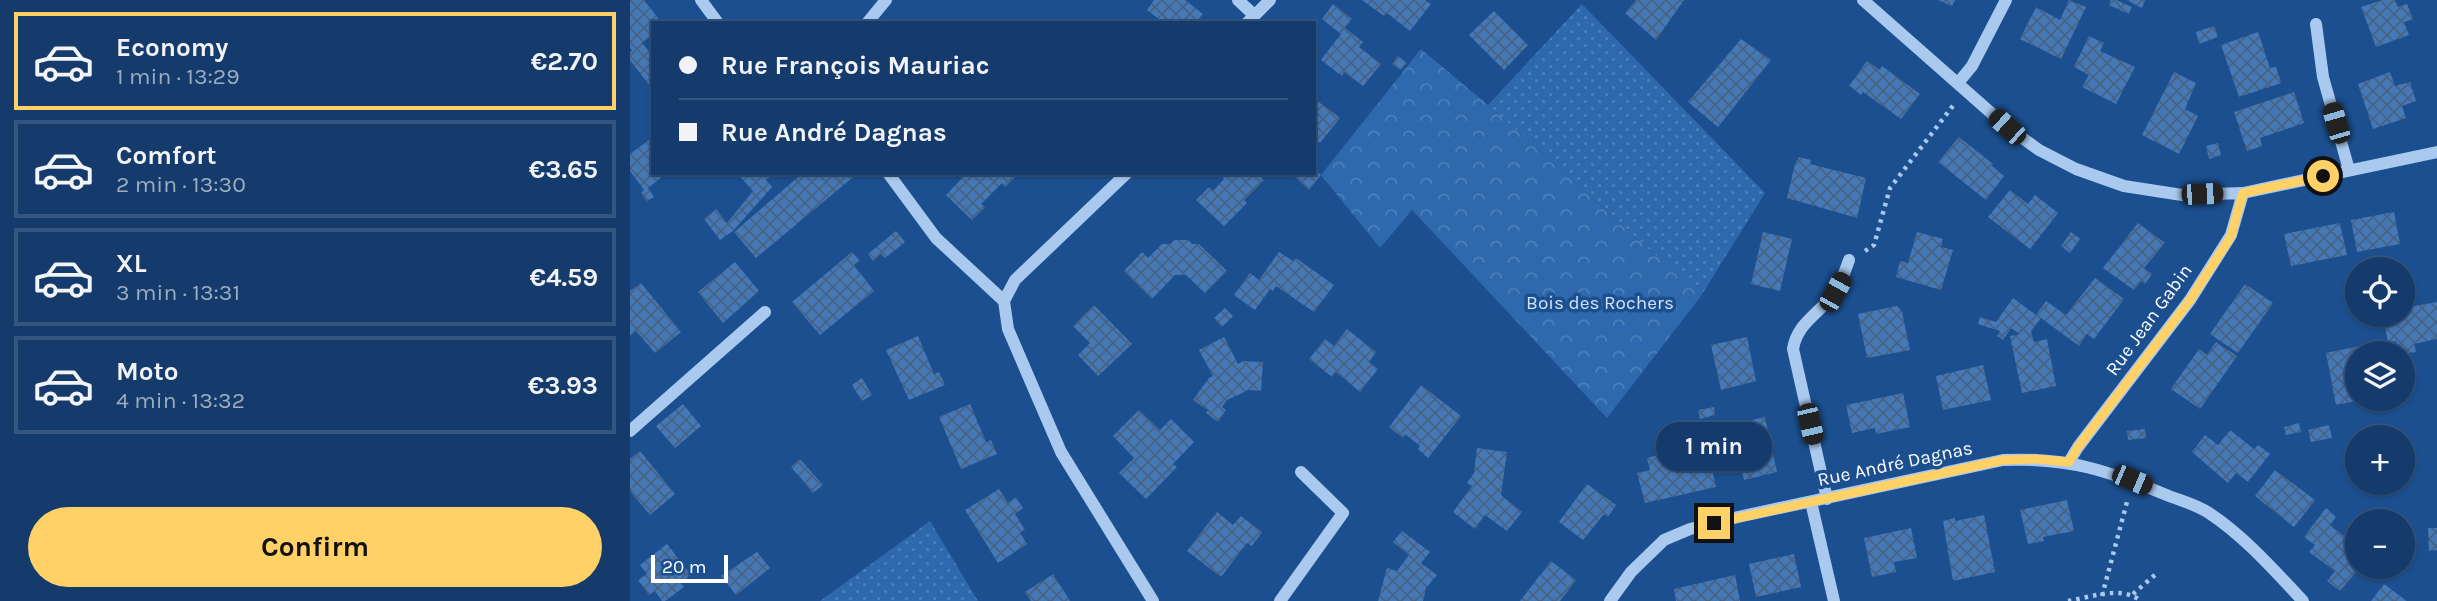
<!DOCTYPE html>
<html lang="en">
<head>
<meta charset="utf-8">
<style>
	:root { --surface:#143b6b; --page:#214673; --text:#f1f3f6; --muted:#9dadc1; --line:#33557e; --accent:#ffd166 }
	body { margin:0; font-family:Karla,sans-serif; background:var(--page); color:var(--text); height:100vh; display:flex; flex-direction:column; font-size:26px; white-space:nowrap }
	* { box-sizing:border-box; margin:0 }
	p { font-size:23px; color:var(--muted) }
	.icon { flex:none; width:38px; height:38px; fill:none; stroke:currentColor; stroke-width:2; stroke-linecap:round; stroke-linejoin:round }
	.map { position:relative; flex:1; overflow:hidden }
	.side { display:flex; flex-direction:column; background:var(--surface); width:630px }
	.side>* { flex:none }
	.guide { position:absolute; left:21px; top:21px; width:665px; height:154px; border-radius:0px; box-shadow:0 2px 5px #0004,0 0 0 2px var(--line); display:grid; align-content:center; height:154px; padding:0 28px; background:var(--surface) }
	.buttons { position:absolute; left:1715px; top:257px; display:grid; gap:14px }
	.buttons a { display:grid; place-items:center; width:70px; height:70px; border-radius:50%; background:var(--surface); box-shadow:0 2px 5px #0004,0 0 0 2px var(--line); font-size:35px }
	.scale { position:absolute; left:21px; bottom:18px; width:77px; box-sizing:border-box; padding-left:7px; border:4px solid #fff; border-top:0; font-size:19px; line-height:24px; white-space:nowrap; color:#fff; -webkit-text-stroke:5px #1b4f8f; paint-order:stroke }
	.end { position:absolute; width:32px; height:32px; margin:-16px; border:9px solid #ffd166; background:#111; box-shadow:0 0 0 4px #111 }
	.from { border-radius:50% }
	.bubble { position:absolute; height:49px; border-radius:24px; background:var(--surface); box-shadow:0 2px 5px #0004,0 0 0 2px var(--line); font-size:23px; font-weight:700; line-height:49px; text-align:center }
	.car { position:absolute; width:21px; height:42px; margin:-21px -10px; border-radius:9px; box-shadow:0 0 5px 2px #0007; background:linear-gradient(#222 24%,#8ab4d8 0 40%,#222 0 76%,#8ab4d8 0 86%,#222 0) }
	.guide b { display:flex; align-items:center; gap:24px; height:66px; font-size:26px }
	.guide b+b { border-top:2px solid var(--line) }
	.guide i { width:18px; height:18px; background:var(--text) }
	ul { padding:12px 0 0; list-style:none }
	li { display:flex; align-items:center; gap:21px; height:98px; margin:0 14px 10px; padding:0 14px; border:4px solid var(--line); border-radius:0px }
	li div { flex:1 }
	li b { display:block; font-size:26px }
	li em { font-style:normal; font-weight:700 }
	li.active { border-color:var(--accent) }
	li>.icon { width:63px; height:63px; stroke-width:1.5 }
	.button { display:flex; gap:14px; margin-top:auto; padding:14px 28px }
	.button a { flex:1; height:80px; border-radius:42px; background:var(--accent); color:#111; font-size:28px; font-weight:700; line-height:80px; text-align:center }
	main { display:flex; flex:1; min-height:0 }
	.map>svg:first-child { display:block }
</style>
</head>
<body>
<main>
<section class="side">
<ul>
<li class="active"><svg class="icon" aria-label="car" viewBox="0 0 24 24"><path d="M5 17H2v-5l4-1 3-4h7l3 4 3 1v5h-3M9 17h6M6 11h13"/><circle cx="7" cy="17" r="2"/><circle cx="17" cy="17" r="2"/></svg><div><b>Economy</b><p>1 min · 13:29</p></div><em>€2.70</em></li>
<li><svg class="icon" aria-label="car" viewBox="0 0 24 24"><path d="M5 17H2v-5l4-1 3-4h7l3 4 3 1v5h-3M9 17h6M6 11h13"/><circle cx="7" cy="17" r="2"/><circle cx="17" cy="17" r="2"/></svg><div><b>Comfort</b><p>2 min · 13:30</p></div><em>€3.65</em></li>
<li><svg class="icon" aria-label="car" viewBox="0 0 24 24"><path d="M5 17H2v-5l4-1 3-4h7l3 4 3 1v5h-3M9 17h6M6 11h13"/><circle cx="7" cy="17" r="2"/><circle cx="17" cy="17" r="2"/></svg><div><b>XL</b><p>3 min · 13:31</p></div><em>€4.59</em></li>
<li><svg class="icon" aria-label="car" viewBox="0 0 24 24"><path d="M5 17H2v-5l4-1 3-4h7l3 4 3 1v5h-3M9 17h6M6 11h13"/><circle cx="7" cy="17" r="2"/><circle cx="17" cy="17" r="2"/></svg><div><b>Moto</b><p>4 min · 13:32</p></div><em>€3.93</em></li>
</ul>
<div class="button"><a>Confirm</a></div>
</section>
<div class="map">
<svg width="1807" height="601" viewBox="0 0 1807 601">
	<defs>
		<pattern id="grass-dots" width="8" height="8" patternUnits="userSpaceOnUse" patternTransform="scale(1.75)"><rect width="8" height="8" fill="#2e69ad"/><path d="M2 2h.1M6 6h.1" fill="none" stroke="#4d80b9" stroke-width="1.8" stroke-linecap="round"/></pattern>
		<pattern id="forest-crowns" width="20" height="18" patternUnits="userSpaceOnUse" patternTransform="scale(1.75)"><rect width="20" height="18" fill="#2e69ad"/><path d="M2 6a3 3 0 1 1 6 0M12 15a3 3 0 1 1 6 0" fill="none" stroke="#4d80b9"/></pattern>
		<pattern id="building-cross-hatch" width="8" height="8" patternUnits="userSpaceOnUse" patternTransform="scale(1.75)"><rect width="8" height="8" fill="#4478b7"/><path d="M0 0l8 8M0 8l8-8" fill="none" stroke="#486282"/></pattern>
	</defs>
	<rect width="100%" height="100%" fill="#1b4f8f"/>
	<!-- grass -->
	<path fill="url(#grass-dots)" d="M952,4l183,189 -64,103 -213,-191z
		M300,521l48,80h-158z"/>
	<!-- forest -->
	<path fill="url(#forest-crowns)" d="M791,49l67,56 213,191 -94,122 -195,-208 -32,38 -59,-73z"/>
	<!-- building -->
	<path fill="url(#building-cross-hatch)" d="M0,0h14l18,23h-9v12l-11,8 11,13v34l-23,-30v-8l2,-1 -2,-4z
		M524,0h31l18,14 -7,9h-32l-17,-13z
		M732,0h63l6,4 -21,27 -23,-18 -3,3z
		M1006,0h48l-28,40 -31,-27z
		M1308,0h17l-3,6z
		M1439,0l17,7 -25,52 -41,-20 16,-32 24,13z
		M1481,0h5l16,7 -3,7 -20,-9z
		M1496,0h19l-3,8z
		M1752,0h13l3,7 9,-3 6,15 -9,3 5,13 -33,12 -15,-40z
		M703,4l19,15 -7,9 18,14 -4,5 22,17 -18,22 -19,-14 -2,4 -21,-16 20,-26 -19,-15z
		M864,11l34,34 -24,25 -35,-35z
		M1584,26l4,11 -19,7 -3,-12z
		M1628,32l12,36 6,-1 5,16 -42,14 -18,-52z
		M1459,36l15,7 -4,8 35,16 -19,37 -34,-17 7,-12 -15,-8z
		M1111,39l30,21 -53,67 -30,-25z
		M768,56l9,7 -6,7 -9,-6z
		M1237,61l13,9 2,-4 38,28 -19,25 -38,-27 -2,3 -12,-9z
		M1544,72l22,11 -11,26 13,7 -19,38 -37,-19z
		M1760,72l5,14 15,-4 6,19 -14,5 4,12 -33,11 -15,-45z
		M1664,92l10,31 -44,15 2,8 -15,5 -13,-39z
		M684,98l26,20 -20,25 -6,-4z
		M23,137v36h14l-19,15 6,9 -7,4 -6,-8 3,-3 -14,-19v-17z
		M1329,137l34,27 -1,2 12,10 -18,24 -48,-38z
		M1588,143l3,12 -12,4 -3,-13z
		M1169,157l12,3 -1,4 56,14 -9,40 -70,-20 8,-34z
		M684,169l7,6 -12,15 -18,-17h23z
		M107,173h38l-9,7 6,7 -39,44 -13,9 -16,-21 12,-10 11,14 26,-32z
		M173,173h55l-102,85 -22,-26z
		M337,173h44l4,4 -10,10 -3,-4 -21,21 4,3 -13,13 -26,-25z
		M594,173h33l7,7 -20,20 3,3 -23,23 -28,-26 13,-13 4,4 11,-12 -3,-3z
		M1380,190l18,14 7,-9 23,18 -28,36 -42,-32z
		M1764,212l6,32 -43,8 -6,-32z
		M1508,223l27,20 -21,25 8,6 -7,10 -4,-3 -7,9 -31,-22z
		M1710,223l7,32 -56,11 -7,-32z
		M266,231l9,11 -20,16 -4,-4 -8,7 -5,-7z
		M1133,232l29,7 -12,52 -29,-7z
		M1287,232l26,7 -2,8 12,3 -12,40 -45,-13 4,-16 8,2z
		M1441,232l9,7 -10,14 -9,-7z
		M544,240h14l4,4h7l28,27 -22,22 -19,-18h-11l-23,24 -28,-28 18,-19 6,6 14,-14h8z
		M222,252l8,9 -6,4 20,26 -54,44 -28,-33z
		M649,252l14,9 3,-3 38,27 -20,27 -38,-26 -3,5 -3,-2 -15,21 -21,-15 16,-22 9,7z
		M105,262l24,29 -36,32 -25,-31z
		M1465,278l29,21 -30,40 -7,-5 -8,12 -38,-28 -10,13 3,11 13,-3 9,47 -34,7 -12,-57 10,-2 -9,-6 -8,12 -6,-4 3,-5 -22,-7 2,-7 16,5 17,-24 23,17 10,-14 20,14z
		M11,283l40,49 -26,21 -19,-22 -6,5v-45z
		M1615,284l28,19 -35,50 -28,-19z
		M1807,302v37l-23,5 2,8 -17,2 -3,-13 -8,2 -5,-28h20v-7z
		M464,305l38,39 -34,32 -20,-21 12,-12 -17,-17z
		M1267,306l5,6 8,38 -43,8 -9,-44z
		M595,308l8,8 -11,11 -8,-9z
		M717,329l29,23 -7,10 9,7 -18,23 -24,-20 -4,5 -23,-18 16,-20 9,7z
		M288,336l16,38 5,-2 6,13 -36,15 -23,-50z
		M594,337l14,27 5,-3 20,1 -2,29 -12,-1 -22,10 -5,7 4,3 -8,12 -12,-9 2,-3 -15,-10 16,-22 4,-2 -14,-26z
		M1117,337l9,44 -35,9 -10,-45z
		M1586,342l21,14 -37,53 -29,-20 28,-40 8,6z
		M1730,346l2,8h-5v45l5,1 -26,5 -10,-52z
		M1353,365l8,35 -48,10 -7,-34z
		M232,378l10,17 -10,6 -10,-16z
		M791,385l40,31 -33,42 -10,-9 2,-3 -15,-12 -2,4 -14,-11z
		M1273,393l7,34 -34,7 -1,-6 -23,5 -6,-28z
		M53,404l18,22 -26,22 -19,-22z
		M340,404l16,38 5,-2 6,14 -36,15 -22,-52z
		M1084,407l1,8 -15,4 -2,-9z
		M509,410l21,20 11,-11 23,23 -21,22 4,3 -31,32 -27,-26 15,-15 -21,-22z
		M1135,417l12,55 -33,8 -13,-55z
		M1669,423l2,9 -15,3 -2,-8z
		M1699,425l3,13 -21,4 -3,-12z
		M1764,426l3,12h-32l-1,-7z
		M1515,429l1,9 -18,2 -1,-9z
		M1600,430l24,19 4,-4 12,9 -22,28 -12,-9 -8,10 -36,-31 13,-17 13,10z
		M1076,443l10,44 -71,16 -8,-30 13,-3 -3,-12z
		M847,448l30,4 -6,43 21,17 -15,19 -22,-16 -10,14 -22,-17 19,-26 -5,-3 7,-10z
		M10,451l35,43 -25,21 -20,-24v-32z
		M170,459l23,26 -10,8 -22,-26z
		M1645,470l40,30 -21,27 -39,-31z
		M1743,483h19l1,1 -19,4z
		M957,484l29,21 -8,12 -4,-3 -21,26 -24,-18z
		M369,489l9,14 8,-6 7,11 -8,6 10,16 -5,3 7,11 -29,19 -33,-53z
		M1437,500l7,31 -31,6 1,4 -16,3 -8,-34z
		M1696,508l10,9 -6,8 27,21v21h3l-20,24 -13,-10 8,-10 -26,-19 6,-7 -11,-8z
		M587,512l16,13 8,-9 21,16 -10,14 -5,-3 -26,34 -34,-26z
		M1354,515l11,57 -42,9 -10,-60 12,-3v3z
		M1281,528l6,30 -23,4 2,10 -24,5 -8,-39z
		M1798,528h9v22l-8,1z
		M772,531l28,21 -9,11 16,12 -11,13 -3,13h-45l9,-33 10,3 12,-16 -16,-13z
		M37,544l24,31 -10,7 3,5 -19,14h-3l-7,-10 -6,4 -11,-15 9,-6 -7,-9z
		M127,552l13,16 -34,27 -15,-19z
		M1164,554l7,33 -45,10 -7,-33z
		M921,561l25,19 -16,21h-40z
		M423,574l17,27h-39l-6,-9z
		M1105,575l5,26h-64l-2,-12z
		M1754,584l23,17h-36z"/>
	<g fill="none" stroke-linecap="round" stroke-linejoin="round">
		<!-- path -->
		<path stroke="#a9c9ee" stroke-width="4.5" stroke-dasharray="3.5 5" stroke-linecap="butt" d="M1235,251l9,-6 16,-57 65,-85
			M1503,594l23,-20
			M1472,596l26,-98
			M1438,601c24,-4 53,-16 73,0"/>
		<!-- minor -->
		<path stroke="#a9c9ee" stroke-width="12" d="M71,0l17,23
			M608,0l16,15
			M1233,0l144,127 32,23 37,19 48,17 58,9 61,-2 194,-41
			M237,23l19,-23
			M617,23l23,-23
			M1686,24l7,53 26,93
			M1328,83l14,-17 34,-66
			M258,173l48,65 68,63
			M497,173l-112,107 -11,21 4,28 53,123 92,149
			M0,431l135,-119
			M1439,462l9,-15 112,-147 41,-65 12,-42
			M1197,499l-34,-150c4,-27 29,-37 43,-58 6,-10 9,-20 13,-31
			M1181,502l23,99
			M650,601l63,-88 -42,-41
			M980,601l21,-29 33,-32 26,-11 48,-12 265,-57c66,-3 106,11 166,36 13,5 28,9 40,17 35,23 65,57 94,88"/>
	</g>
	<g fill="none" stroke-linecap="round" stroke-linejoin="round">
		<!-- route -->
		<path stroke="#ffd166" stroke-width="9" d="M1084,523l289,-63 32,-1 34,3 9,-15 112,-147 41,-64 12,-43 80,-17"/>
	</g>
	<g text-anchor="middle" dominant-baseline="central" stroke-width="7" stroke-linejoin="round" paint-order="stroke">
		<!-- park labels -->
		<g font-size="19" fill="#cfe3fa" stroke="#1b4f8f">
			<text x="970" y="303">Bois des Rochers</text>
		</g>
		<!-- street labels -->
		<g font-size="19" fill="#fff" stroke="#1b4f8f">
			<text transform="translate(1519 320) rotate(-54)">Rue Jean Gabin</text>
			<text transform="translate(1265 464) rotate(-12)">Rue André Dagnas</text>
		</g>
	</g>
</svg>
<div class="buttons">
<a><svg class="icon" aria-label="locate" viewBox="0 0 24 24"><circle cx="12" cy="12" r="6"/><path d="M12 2v4M12 18v4M2 12h4M18 12h4"/></svg></a>
<a><svg class="icon" aria-label="layers" viewBox="0 0 24 24"><path d="M12 4l9 5-9 5-9-5zM3 14l9 5 9-5"/></svg></a>
<a>+</a>
<a>−</a>
</div>
<div class="scale">20 m</div>
<i class="end from" style="left:1693px;top:176px"></i>
<i class="end" style="left:1084px;top:523px"></i>
<div class="bubble" style="left:1026px;top:422px;width:116px">1 min</div>
<i class="car" style="left:1706px;top:123px;rotate:344deg"></i>
<i class="car" style="left:1377px;top:127px;rotate:312deg"></i>
<i class="car" style="left:1572px;top:194px;rotate:88deg"></i>
<i class="car" style="left:1205px;top:292px;rotate:29deg"></i>
<i class="car" style="left:1180px;top:424px;rotate:167deg"></i>
<i class="car" style="left:1502px;top:480px;rotate:113deg"></i>
<div class="guide">
<b><i class="from"></i>Rue François Mauriac</b>
<b><i></i>Rue André Dagnas</b>
</div>
</div>
</main>
</body>
</html>
